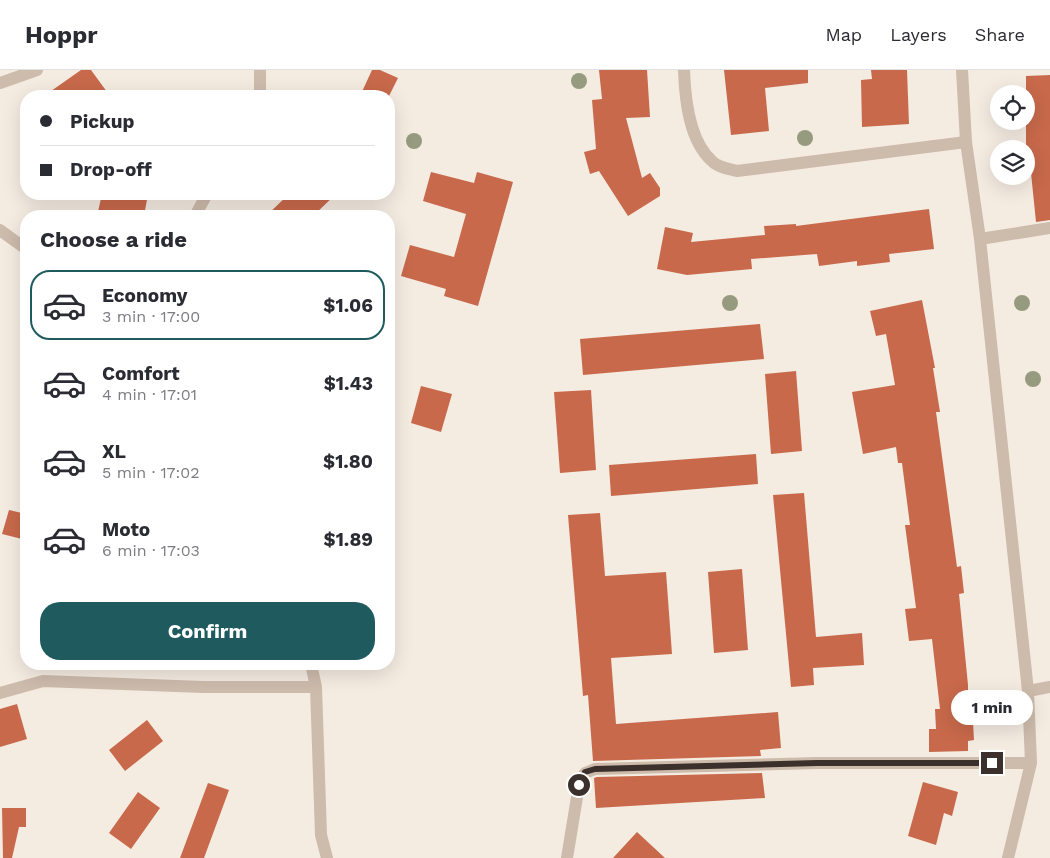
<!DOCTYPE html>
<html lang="en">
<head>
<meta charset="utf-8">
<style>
	:root { --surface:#fff; --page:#f7f7f7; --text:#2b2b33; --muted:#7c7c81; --line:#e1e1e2; --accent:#1f5a5e }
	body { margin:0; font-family:"Work Sans",sans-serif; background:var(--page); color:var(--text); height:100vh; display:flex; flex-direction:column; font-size:19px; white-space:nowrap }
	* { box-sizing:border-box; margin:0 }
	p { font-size:16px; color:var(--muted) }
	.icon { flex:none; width:28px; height:28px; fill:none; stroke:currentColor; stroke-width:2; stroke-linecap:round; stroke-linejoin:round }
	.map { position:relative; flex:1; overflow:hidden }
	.sheet { position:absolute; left:20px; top:140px; width:375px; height:460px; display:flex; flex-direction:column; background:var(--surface); border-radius:20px; box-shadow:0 5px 20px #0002 }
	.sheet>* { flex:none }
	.top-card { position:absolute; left:20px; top:20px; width:375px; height:110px; border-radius:20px; box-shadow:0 5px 20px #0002; display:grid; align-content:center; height:110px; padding:0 20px; background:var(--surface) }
	.fabs { position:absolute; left:990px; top:15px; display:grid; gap:10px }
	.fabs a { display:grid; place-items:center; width:45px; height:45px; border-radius:50%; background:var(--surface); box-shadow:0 5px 20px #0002; font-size:25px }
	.end { position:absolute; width:22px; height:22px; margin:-11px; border:6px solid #3b302b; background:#fff; box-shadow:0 0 0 2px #fff }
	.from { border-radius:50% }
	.bubble { position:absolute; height:35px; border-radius:18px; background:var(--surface); box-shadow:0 5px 20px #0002; font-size:16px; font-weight:700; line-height:35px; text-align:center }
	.top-card b { display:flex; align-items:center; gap:18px; height:48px; font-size:19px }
	.top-card b+b { border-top:1px solid var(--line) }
	.top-card i { width:12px; height:12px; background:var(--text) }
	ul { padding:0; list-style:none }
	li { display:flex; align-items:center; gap:15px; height:70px; margin:0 10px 8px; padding:0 10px; border:2px solid transparent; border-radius:20px }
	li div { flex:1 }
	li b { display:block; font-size:19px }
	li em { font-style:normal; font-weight:700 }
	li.active { border-color:var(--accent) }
	li>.icon { width:45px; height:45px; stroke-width:1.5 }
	h2 { padding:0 20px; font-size:22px; line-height:60px }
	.button { display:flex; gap:10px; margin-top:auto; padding:10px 20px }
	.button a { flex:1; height:58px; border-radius:20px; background:var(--accent); color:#fff; font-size:20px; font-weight:700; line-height:58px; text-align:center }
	header { display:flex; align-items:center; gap:30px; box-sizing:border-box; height:70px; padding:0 25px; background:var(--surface); border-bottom:1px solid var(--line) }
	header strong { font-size:24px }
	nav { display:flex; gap:28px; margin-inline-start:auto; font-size:18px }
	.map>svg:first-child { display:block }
</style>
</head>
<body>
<header>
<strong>Hoppr</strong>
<nav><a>Map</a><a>Layers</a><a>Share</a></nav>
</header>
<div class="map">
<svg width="1050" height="788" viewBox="0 0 1050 788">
	<rect width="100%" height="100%" fill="#f4ebe1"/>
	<!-- building -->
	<path fill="#c8694b" d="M81,0h10l19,26h-66z
		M372,0h8l18,8 -9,18h-29z
		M599,0h48l3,47 -24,1 16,60 8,-5 10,15v8l-32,20 -29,-45 -9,3 -6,-22 12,-3 -4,-49 10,-1z
		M724,0h84v13l-43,5 4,43 -38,4z
		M871,0h36l2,54 -47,3 -1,-47 11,-1z
		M1050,5v145l-14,2 -6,-59h-4v-87z
		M431,102l43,11 3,-11 36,10 -35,124 -34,-10 2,-7 -45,-13 9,-31 44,12 12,-43 -43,-13z
		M102,124h46l-4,22h-47z
		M289,124h47l-23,22h-47z
		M929,139l5,40 -45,5 1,8 -33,4v-5l-38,5 -2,-12 -66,5 1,10 -65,6 -30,-6 8,-42 28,6 -2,9 74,-7 -1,-9 32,-2v2z
		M922,230l13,68h-2l7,44h-4l21,155 4,-1 3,27 -5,1 9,91v37h5l1,18 -6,1v10l-39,1v-23h7l-1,-20h5l-8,-70 -23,2 -4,-32 11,-1 -11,-83h5l-8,-62h-4l-2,-16 -33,7 -11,-62 43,-7 -9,-51 -10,2 -6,-25z
		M760,254l4,35 -181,16 -3,-36z
		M796,301l6,80 -31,3 -6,-80z
		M421,316l31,8 -11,38 -30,-9z
		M591,320l5,80 -36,3 -6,-81z
		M756,384l2,30 -147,12 -2,-31z
		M804,423l12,144 46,-4 2,32 -51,3 1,17 -23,2 -18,-192z
		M9,440l17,4 -4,25 -20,-5z
		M600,443l5,63 61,-4 6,82 -61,4 5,66 162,-12 3,36 -21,2 1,6 -168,5 -5,-66 -5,1 -15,-181z
		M742,499l6,81 -34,3 -6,-81z
		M17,634l10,35 -27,8v-38z
		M147,650l16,21 -38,30 -16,-21z
		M762,703l3,25 -169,10 -2,-30 3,-1z
		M923,712l35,10 -6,24 -8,-3 -8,32 -28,-9z
		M208,713l21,7 -25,68h-24z
		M138,722l22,16 -29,41 -22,-16z
		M2,738h24v19h-7l-7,31h-9z
		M637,762l28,26h-52z"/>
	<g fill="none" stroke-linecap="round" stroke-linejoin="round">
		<!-- minor -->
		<path stroke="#cdbbac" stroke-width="12" d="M684,0c1,29 5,71 28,91 5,6 17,8 25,10l229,-29
			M962,0l4,72 14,97 48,452 3,72 -23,95
			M0,13l37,-13
			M260,26v-26
			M195,146l12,-22
			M0,160l26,19
			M980,169l70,-11
			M311,594l5,23 5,148 6,23
			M1028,621l22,-4
			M0,623l43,-12 160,6h113
			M567,788l12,-73 6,-12 10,-4 222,-6h214"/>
	</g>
	<!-- trees -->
	<g fill="#969b7f">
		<circle cx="579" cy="11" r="8"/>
		<circle cx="805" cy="68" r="8"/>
		<circle cx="414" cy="71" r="8"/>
		<circle cx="730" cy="233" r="8"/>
		<circle cx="1022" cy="233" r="8"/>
		<circle cx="1033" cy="309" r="8"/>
	</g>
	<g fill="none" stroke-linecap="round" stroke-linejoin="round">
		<!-- route -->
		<path stroke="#3b302b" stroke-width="6" d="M579,715l6,-13 10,-3 222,-6h175"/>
	</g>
</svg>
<div class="fabs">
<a><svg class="icon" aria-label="locate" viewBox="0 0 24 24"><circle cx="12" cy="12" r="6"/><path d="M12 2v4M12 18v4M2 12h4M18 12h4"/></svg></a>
<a><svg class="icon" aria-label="layers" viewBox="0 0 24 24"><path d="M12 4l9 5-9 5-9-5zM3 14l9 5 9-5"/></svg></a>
</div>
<i class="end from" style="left:579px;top:715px"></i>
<i class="end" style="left:992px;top:693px"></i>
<div class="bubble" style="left:951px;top:620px;width:82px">1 min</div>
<div class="top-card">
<b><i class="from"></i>Pickup</b>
<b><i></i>Drop-off</b>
</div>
<section class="sheet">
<h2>Choose a ride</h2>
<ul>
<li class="active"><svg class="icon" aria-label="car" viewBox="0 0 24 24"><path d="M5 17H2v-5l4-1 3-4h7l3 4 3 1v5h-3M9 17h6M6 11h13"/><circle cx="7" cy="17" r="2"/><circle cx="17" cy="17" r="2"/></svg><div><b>Economy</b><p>3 min · 17:00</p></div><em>$1.06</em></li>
<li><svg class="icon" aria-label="car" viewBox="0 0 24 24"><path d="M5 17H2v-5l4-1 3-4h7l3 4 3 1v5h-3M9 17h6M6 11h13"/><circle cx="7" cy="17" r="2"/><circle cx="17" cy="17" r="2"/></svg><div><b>Comfort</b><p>4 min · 17:01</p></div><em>$1.43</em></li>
<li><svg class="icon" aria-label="car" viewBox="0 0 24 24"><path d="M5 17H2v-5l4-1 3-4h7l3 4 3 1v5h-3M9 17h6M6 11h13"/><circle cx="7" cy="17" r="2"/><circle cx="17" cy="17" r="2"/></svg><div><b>XL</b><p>5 min · 17:02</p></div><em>$1.80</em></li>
<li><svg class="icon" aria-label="car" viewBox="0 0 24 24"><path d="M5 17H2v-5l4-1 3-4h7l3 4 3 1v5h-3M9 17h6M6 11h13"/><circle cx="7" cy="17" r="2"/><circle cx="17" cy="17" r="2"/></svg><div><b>Moto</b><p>6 min · 17:03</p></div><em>$1.89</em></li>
</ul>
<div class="button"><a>Confirm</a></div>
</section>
</div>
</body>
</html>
